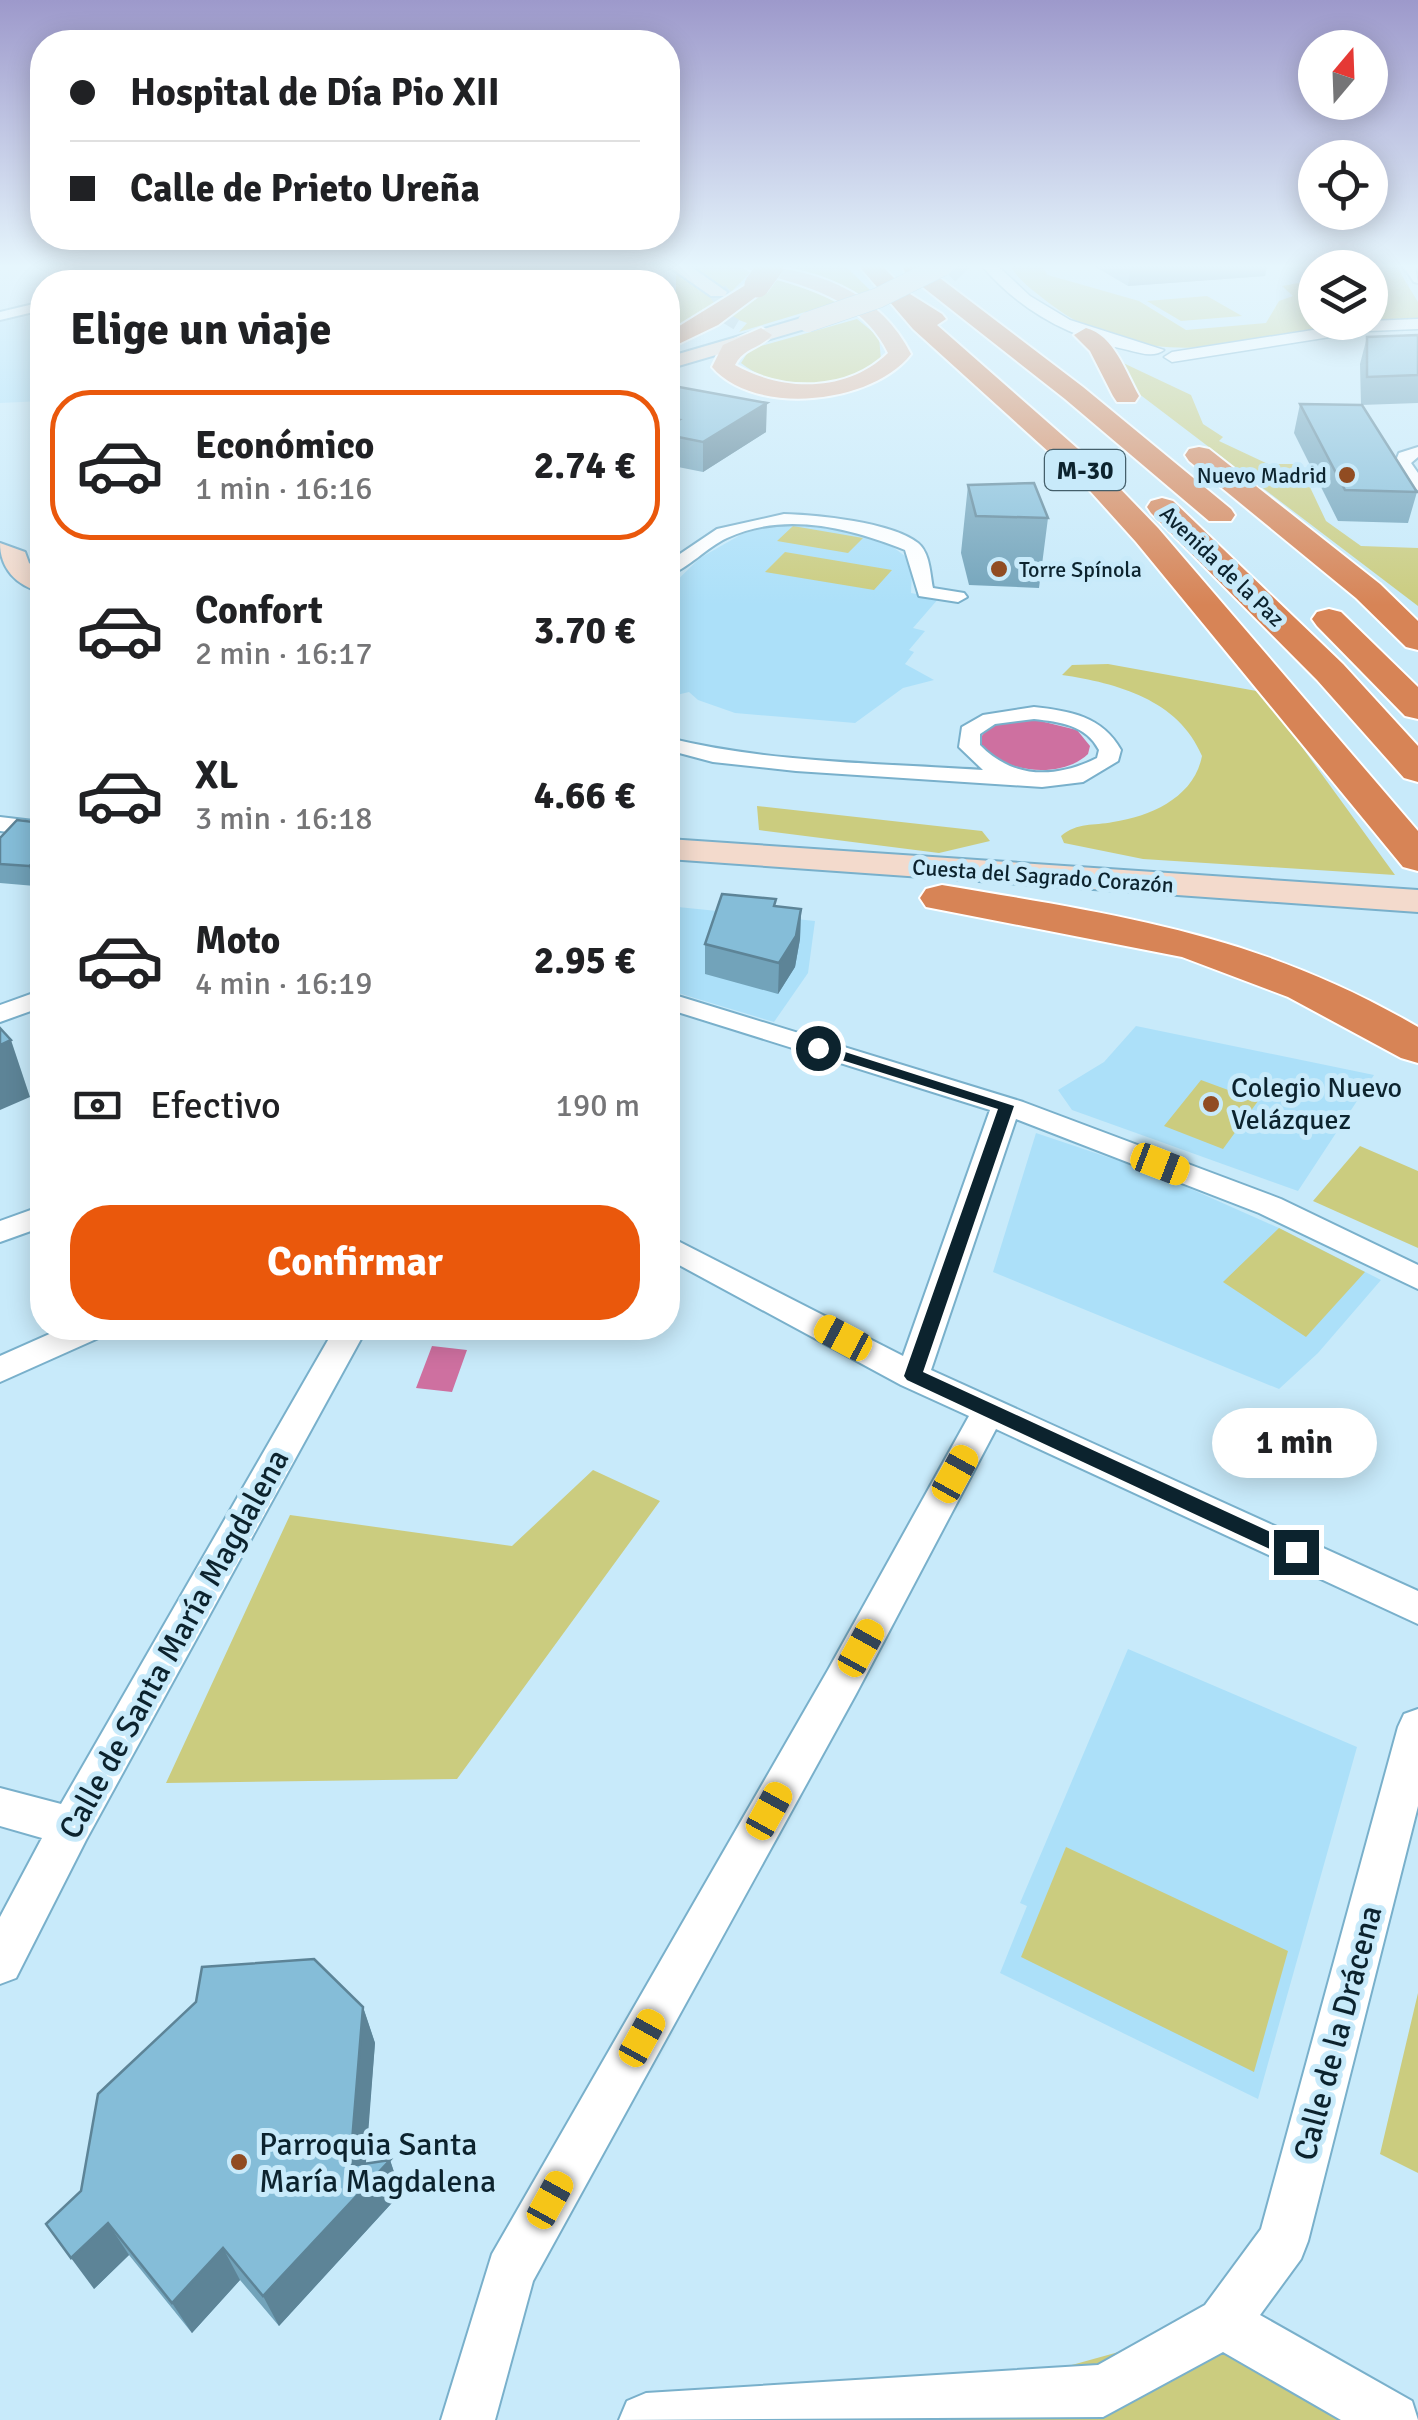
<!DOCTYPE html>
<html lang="es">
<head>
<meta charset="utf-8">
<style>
	:root { --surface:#fff; --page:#f6f6f6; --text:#202124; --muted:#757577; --line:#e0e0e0; --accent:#ea580c }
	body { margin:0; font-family:Signika,sans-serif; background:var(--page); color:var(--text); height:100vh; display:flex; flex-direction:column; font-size:38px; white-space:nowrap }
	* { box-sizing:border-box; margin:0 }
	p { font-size:32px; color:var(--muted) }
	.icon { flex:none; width:55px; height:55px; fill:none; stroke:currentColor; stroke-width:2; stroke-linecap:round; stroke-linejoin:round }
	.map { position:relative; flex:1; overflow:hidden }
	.side { position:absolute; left:30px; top:270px; width:650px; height:1070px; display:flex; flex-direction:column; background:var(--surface); border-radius:40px; box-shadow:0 5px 25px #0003 }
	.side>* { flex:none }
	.guide { position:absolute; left:30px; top:30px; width:650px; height:220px; border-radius:40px; box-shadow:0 5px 25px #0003; display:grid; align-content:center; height:220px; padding:0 40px; background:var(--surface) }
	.needle { width:65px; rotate:19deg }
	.buttons { position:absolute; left:1298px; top:30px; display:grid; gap:20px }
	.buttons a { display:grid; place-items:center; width:90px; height:90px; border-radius:50%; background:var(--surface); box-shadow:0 5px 25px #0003; font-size:50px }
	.end { position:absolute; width:45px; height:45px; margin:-22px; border:12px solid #0c232e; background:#fff; box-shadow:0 0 0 5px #fff }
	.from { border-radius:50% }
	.bubble { position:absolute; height:70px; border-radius:35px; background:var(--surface); box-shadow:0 5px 25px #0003; font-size:32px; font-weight:700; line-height:70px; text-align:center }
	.car { position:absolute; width:30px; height:60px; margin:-30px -15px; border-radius:12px; box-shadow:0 0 8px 2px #0007; background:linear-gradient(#f5c518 24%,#345 0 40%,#f5c518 0 76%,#345 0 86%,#f5c518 0) }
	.guide b { display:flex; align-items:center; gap:35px; height:95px; font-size:38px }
	.guide b+b { border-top:2px solid var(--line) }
	.guide i { width:25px; height:25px; background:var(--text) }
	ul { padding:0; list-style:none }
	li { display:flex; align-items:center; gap:30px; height:150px; margin:0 20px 15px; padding:0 20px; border:5px solid transparent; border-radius:40px }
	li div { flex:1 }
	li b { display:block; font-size:38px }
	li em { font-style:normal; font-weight:700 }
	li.active { border-color:var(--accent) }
	li>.icon { width:90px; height:90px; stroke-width:1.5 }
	h2 { padding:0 40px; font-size:45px; line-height:120px }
	.pay { display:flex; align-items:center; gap:25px; height:110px; padding:0 40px; font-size:38px }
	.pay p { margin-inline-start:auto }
	.cta { display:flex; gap:20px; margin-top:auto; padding:20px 40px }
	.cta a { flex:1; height:115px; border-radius:40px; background:var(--accent); color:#fff; font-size:40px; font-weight:700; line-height:115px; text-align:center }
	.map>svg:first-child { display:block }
</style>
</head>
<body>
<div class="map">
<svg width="1418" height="2420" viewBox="0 0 1418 2420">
	<rect width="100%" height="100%" fill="#c8eafa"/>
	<!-- built -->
	<path fill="#ace0f9" d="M179,266h431l18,4 3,12h-498z
		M42,313v88l-42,2v-81z
		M822,524l68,21 15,11 7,14 -1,23 28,5 -26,30 12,3 -16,19 5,2 -9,12 29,16 -31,8 -48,35 -120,-10 -37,-13 -9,-8 -21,5v-108l32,-31 42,-24 24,-7z
		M668,906l147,15 -7,52 -34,49 -106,-32z
		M1136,1026l238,49 -76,116 -226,-81 -14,-20 46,-28z
		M1036,1133l119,40 124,55 102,52 -63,73 -39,36 -286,-117z
		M1128,1649l229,98 -99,352 -258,-126 27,-67 -7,-3z"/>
	<!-- green -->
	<path fill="#cbcc7f" d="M516,266h20l15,7c-30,5 -64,17 -93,3z
		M684,266h48l20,5 -23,23z
		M785,266h60l25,24 -14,6z
		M1010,266h31l7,9 91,26 47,29 80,-7 13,-22 14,-5 -11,-10 33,-6v42l47,1c-109,18 -217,54 -313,-20 -15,-12 -29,-21 -39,-37z
		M1333,266h63l22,36v19h-48v-53z
		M676,274l47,29 -55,32v-18l8,-16z
		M780,278l65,22 -106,32 8,-9 -19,-7z
		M1207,296l35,20 -61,5 -34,-20z
		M857,319l22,18 2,23c-40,29 -101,34 -140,3l9,-14z
		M1119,361l72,34 12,29 20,13 -4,4 49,23h31l27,57 35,25 57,2v58l-288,-219z
		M793,526l70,12 -15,15 -71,-12z
		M785,552l107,18 -18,20 -109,-18z
		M1108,664l154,28 133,183 -252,-16 -79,-16 -3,-7c17,-14 32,-10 52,-14 39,-6 81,-25 89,-66 -23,-56 -85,-73 -140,-81l10,-10z
		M757,806l225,25 8,10 -51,12 -180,-23z
		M1201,1080l57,21 -35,48 -59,-23z
		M1360,1146l58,25v77l-105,-47z
		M1279,1228l86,44 -59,65 -83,-55z
		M593,1470l67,31 -203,278 -291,4 124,-268 222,31z
		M1066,1847l222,104 -34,121 -233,-115z
		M1418,1993v180l-38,-19z
		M1223,2323l170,97h-442l-5,-20z"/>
	<!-- water -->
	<path fill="#ce70a0" d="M1028,718l49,12 13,16 -2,8c-26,25 -84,20 -107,-9v-8c11,-16 29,-16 47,-19z
		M432,1346l35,4 -15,42 -36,-4z"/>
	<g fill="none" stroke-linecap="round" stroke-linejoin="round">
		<!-- secondary-tunnel -->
		<path stroke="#a2c2d1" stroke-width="20" stroke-dasharray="20 10" stroke-linecap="butt" d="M718,292l16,17 -9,15"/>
		<!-- motorway-tunnel -->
		<path stroke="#a2c2d1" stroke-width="25" stroke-dasharray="25 12" stroke-linecap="butt" d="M957,266l7,7"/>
		<defs>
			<path id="minor" d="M143,266h18l-42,16h-16z
				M1403,266h12l3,17 -4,-1z
				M42,302v8l-42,10v-8z
				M1418,447v10l-7,6 7,10v17l-6,-2 -17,-25 4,-10z
				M784,514c34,1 107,8 134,29 12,10 12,30 15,45l31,5 3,4 -9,5 -39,-6 -14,-46c-56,-22 -120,-39 -178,-12 -20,9 -39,31 -59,37v-13l49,-33z
				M1034,707c36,4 68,9 87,43l-3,11 -35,21 -41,5 -246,-16 -83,-9 -45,-12v-12c103,25 210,25 315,32l-24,-23 3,-20 21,-12zM1034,719c26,3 52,6 65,31l-2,8c-40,20 -83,22 -117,-13v-11l15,-10z
				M0,817l42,5v14l-42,-5z
				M42,990v17l-42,15v-17z
				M668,993l355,109 258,97 137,66v24l-159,-76 -243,-94 -85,251 487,221v33l-422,-195 -140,265 -323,587 -38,139h-54l51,-166 336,-584 141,-254 -68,-31 -233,-126v-23l235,120 87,-246 -322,-101z
				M42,1206v21l-42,15v-21z
				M63,1328h45l-5,8 -103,46v-26z
				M335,1328h32l-281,512 -70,138 -16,6v-67l42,-79 -42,-12v-38l61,16z
				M1418,1709v97l-110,435 -7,18 -41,56 152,86 6,19h-77l-118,-68 -120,65 -484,3 8,-19 19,-8 452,-28 107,-60 56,-76 137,-502 6,-13z"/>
			<path id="tertiary" d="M982,266h16l32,30 40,24 94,30c-10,8 -24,3 -36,0 -57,-12 -108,-39 -146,-84z
				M1418,319v10l-50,2 -196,31 -8,-5 8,-5 198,-31z"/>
			<path id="secondary" d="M668,266h22l37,26 -2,4h-14z
				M808,316l10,6 -3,4 -147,43v-12z
				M0,543l25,9 4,11 13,9v20c-26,-6 -42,-24 -42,-49z
				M668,839l750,51v22l-750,-53z"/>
			<path id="primary" d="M744,266c68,0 135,25 167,88 -38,50 -156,63 -199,13l11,-22 38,-17 11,7c-11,13 -29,13 -37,30 48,27 112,28 153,-12 -21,-44 -62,-61 -107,-74 -12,-3 -27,-5 -37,-13z"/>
			<path id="motorway" d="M859,266h23l28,28 32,20 4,5 -9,6 165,145 56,58 260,303v40l-15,-4 -267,-325 -54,-60 -169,-153z
				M903,266h21l159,121 148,122 4,6 -4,6h-22l-144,-122 -160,-126z
				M757,278l8,2 3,5 -3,5 -47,35 -50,24v-16z
				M1086,328c28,7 40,45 53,68l-4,6h-18l-4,-6 -23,-45 -16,-16z
				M1199,447l10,2 171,135 38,37v29l-12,-3 -50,-49 -167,-137 -4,-6 4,-6z
				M1162,498l11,3 170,163 75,82v36l-14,-4 -87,-98 -166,-167 -4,-6 4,-6z
				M1329,609l12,3 77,75v32l-13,-3 -88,-90 -5,-7 5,-7z
				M942,885c177,30 317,49 476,142v36l-17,-5 -113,-61 -106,-40 -256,-50 -6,-9 6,-9z"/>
		</defs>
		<!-- minor casing -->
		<use href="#minor" stroke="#79b0cb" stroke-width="4"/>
		<!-- tertiary casing -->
		<use href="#tertiary" stroke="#79b0cb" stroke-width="3"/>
		<!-- secondary casing -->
		<use href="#secondary" stroke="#79b0cb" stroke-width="4"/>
		<!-- primary casing -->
		<use href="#primary" stroke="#fff" stroke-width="4"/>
		<!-- motorway casing -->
		<use href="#motorway" stroke="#fff" stroke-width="4"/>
		<!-- minor -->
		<use href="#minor" fill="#fff" fill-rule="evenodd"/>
		<!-- tertiary -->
		<use href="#tertiary" fill="#fff" fill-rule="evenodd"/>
		<!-- secondary -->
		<use href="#secondary" fill="#f3dacc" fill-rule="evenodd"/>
		<!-- primary -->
		<use href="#primary" fill="#e7b59a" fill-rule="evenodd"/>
		<!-- motorway -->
		<use href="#motorway" fill="#d78456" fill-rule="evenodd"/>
		<defs>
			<path id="secondary-bridge" d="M808,322l70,-24 64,-32"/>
			<path id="motorway-bridge" d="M757,285l14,-19"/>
		</defs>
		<!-- secondary-bridge casing -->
		<use href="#secondary-bridge" stroke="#79b0cb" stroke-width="21" stroke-linecap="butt"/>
		<!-- motorway-bridge casing -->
		<use href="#motorway-bridge" stroke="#fff" stroke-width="26" stroke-linecap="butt"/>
		<!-- secondary-bridge -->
		<use href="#secondary-bridge" stroke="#f3dacc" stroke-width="20"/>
		<!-- motorway-bridge -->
		<use href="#motorway-bridge" stroke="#d78456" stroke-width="25"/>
	</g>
	<!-- wall -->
	<path fill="#72a3ba" d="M1094,266h173l-2,10 -137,10z
		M1418,335v68l-57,2 -1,-41 7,-27z
		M668,385l98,47 -63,40 -35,-7z
		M1300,404l117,88 -9,31 -70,-2 -44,-88z
		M968,485l80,33 -9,70 -70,-3 -8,-32z
		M42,823v58l-7,5 -35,-3v-45z
		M776,906l25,3 -1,30 -5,28 -17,27 -73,-20v-30z
		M363,2007l12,36 -10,120 25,-3 11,33 -122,133 -39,-46 -48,53 -63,-78 -35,34 -13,-98z"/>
	<!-- shaded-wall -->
	<path fill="#5d8497" d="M1131,266h136l-2,10 -137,10z
		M767,403l-1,29 -63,40v-30z
		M42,858v23l-7,5 -6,-20z
		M801,909l-1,30 -5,28 -17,27 1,-31z
		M11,1040l19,57 -30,13v-65z
		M363,2007l12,36 -11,145 26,-28 11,33 -122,133 -16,-30 87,-130z
		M108,2223l21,32 -35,34 -23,-31z
		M223,2248l17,32 -48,53 -20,-30z"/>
	<!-- building -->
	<path fill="#85bdd8" stroke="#5d8497" stroke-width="2.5" d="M1418,335v40l-51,2v-40z
		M668,385l99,18 -64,39 -35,-7v-8l11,-7 -11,-1z
		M1300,404l62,1 55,87 -72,-2z
		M1034,483l14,35 -72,-2 -8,-31z
		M17,820l25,3v35l-13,8 -29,-2v-26z
		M722,894l54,5 -2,7 27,3 -5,27 -17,27 -74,-19z
		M0,1028l11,12 -11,5z
		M314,1959l49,48 -13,159 40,-6 -127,136 -40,-48 -51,55 -64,-80 -37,35 -25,-34 35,-33 17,-97 98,-92 6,-35z"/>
	<!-- sky -->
	<linearGradient id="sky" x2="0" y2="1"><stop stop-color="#9d99cb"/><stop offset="0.44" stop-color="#e6f6fd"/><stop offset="1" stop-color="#e6f6fd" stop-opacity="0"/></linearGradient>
	<rect width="1418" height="605" fill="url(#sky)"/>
	<!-- route -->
	<path fill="#0c232e" d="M813,1045h10l191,61 -91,266 380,175v11h-14l-382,-178 -3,-4 94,-267 -185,-58z"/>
	<!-- markers -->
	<g fill="#914c22" stroke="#c8eafa" stroke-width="4">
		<circle cx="1347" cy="475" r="10"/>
		<circle cx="999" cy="569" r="10"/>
		<circle cx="1211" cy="1104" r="10"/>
		<circle cx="239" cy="2162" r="10"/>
	</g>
	<g text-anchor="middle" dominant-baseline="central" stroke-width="10" stroke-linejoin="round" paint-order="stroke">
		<!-- far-poi labels -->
		<g font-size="22" fill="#0c232e" stroke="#c8eafa" text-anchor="end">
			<text x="1327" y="475">Nuevo Madrid</text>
			<text x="1019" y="569" text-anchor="start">Torre Spínola</text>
		</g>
		<!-- far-street labels -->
		<g font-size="22" fill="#0c232e" stroke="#c8eafa">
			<text transform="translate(1222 566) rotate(44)">Avenida de la Paz</text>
			<text transform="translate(1043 876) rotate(4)">Cuesta del Sagrado Corazón</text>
		</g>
		<!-- shield labels -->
		<rect fill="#c8eafa" stroke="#445f6b" stroke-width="2.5" x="1045" y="450" width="80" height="40" rx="8"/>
		<g font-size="25" font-weight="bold" fill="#0c232e">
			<text x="1085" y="470">M-30</text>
		</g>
		<!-- poi labels -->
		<g font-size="28" fill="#0c232e" stroke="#c8eafa" text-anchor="start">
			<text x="1231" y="1088">Colegio Nuevo<tspan x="1231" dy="32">Velázquez</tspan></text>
		</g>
		<!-- near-street labels -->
		<g font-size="32" fill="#0c232e" stroke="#c8eafa">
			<text transform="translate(174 1644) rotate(-61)">Calle de Santa María Magdalena</text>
			<text transform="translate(1338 2033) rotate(-75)">Calle de la Drácena</text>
		</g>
		<!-- near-poi labels -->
		<g font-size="32" fill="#0c232e" stroke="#c8eafa" text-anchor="start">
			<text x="259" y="2144">Parroquia Santa<tspan x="259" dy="37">María Magdalena</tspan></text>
		</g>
	</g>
</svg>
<div class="buttons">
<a><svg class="needle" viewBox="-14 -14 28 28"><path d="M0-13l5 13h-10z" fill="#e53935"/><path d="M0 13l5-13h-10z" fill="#757577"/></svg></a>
<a><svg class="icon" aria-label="locate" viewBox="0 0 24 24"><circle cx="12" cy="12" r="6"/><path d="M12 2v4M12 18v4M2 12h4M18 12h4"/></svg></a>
<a><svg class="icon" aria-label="layers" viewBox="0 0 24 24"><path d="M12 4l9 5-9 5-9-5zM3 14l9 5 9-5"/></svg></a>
</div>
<i class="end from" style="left:818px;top:1048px"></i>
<i class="end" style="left:1296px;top:1552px"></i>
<div class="bubble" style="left:1212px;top:1408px;width:165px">1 min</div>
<i class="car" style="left:1160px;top:1164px;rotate:111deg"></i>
<i class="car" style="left:843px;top:1338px;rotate:298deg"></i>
<i class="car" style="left:955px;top:1474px;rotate:29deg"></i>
<i class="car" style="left:861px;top:1648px;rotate:29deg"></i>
<i class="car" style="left:769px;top:1811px;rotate:29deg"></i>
<i class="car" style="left:642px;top:2038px;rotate:29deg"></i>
<i class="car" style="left:550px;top:2200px;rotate:29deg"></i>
<div class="guide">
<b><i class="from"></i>Hospital de Día Pio XII</b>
<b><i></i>Calle de Prieto Ureña</b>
</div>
<section class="side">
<h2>Elige un viaje</h2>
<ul>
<li class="active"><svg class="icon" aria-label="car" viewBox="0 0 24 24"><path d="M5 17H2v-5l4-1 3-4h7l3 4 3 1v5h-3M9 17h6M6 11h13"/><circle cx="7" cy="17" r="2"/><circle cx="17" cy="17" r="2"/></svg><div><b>Económico</b><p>1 min · 16:16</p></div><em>2.74 €</em></li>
<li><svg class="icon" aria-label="car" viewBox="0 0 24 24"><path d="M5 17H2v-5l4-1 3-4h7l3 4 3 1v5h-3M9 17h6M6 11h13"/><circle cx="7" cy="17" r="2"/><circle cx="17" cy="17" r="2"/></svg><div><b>Confort</b><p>2 min · 16:17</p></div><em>3.70 €</em></li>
<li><svg class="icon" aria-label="car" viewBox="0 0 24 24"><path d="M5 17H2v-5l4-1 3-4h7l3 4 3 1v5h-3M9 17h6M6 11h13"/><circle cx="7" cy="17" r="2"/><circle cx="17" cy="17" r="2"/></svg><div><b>XL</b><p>3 min · 16:18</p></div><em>4.66 €</em></li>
<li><svg class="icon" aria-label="car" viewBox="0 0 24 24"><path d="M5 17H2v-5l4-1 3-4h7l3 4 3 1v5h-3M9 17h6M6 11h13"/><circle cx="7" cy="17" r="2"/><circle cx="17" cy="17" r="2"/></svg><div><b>Moto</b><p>4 min · 16:19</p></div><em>2.95 €</em></li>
</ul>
<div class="pay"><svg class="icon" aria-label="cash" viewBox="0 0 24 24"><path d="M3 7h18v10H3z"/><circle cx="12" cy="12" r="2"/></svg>Efectivo<p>190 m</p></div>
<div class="cta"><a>Confirmar</a></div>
</section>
</div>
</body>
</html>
